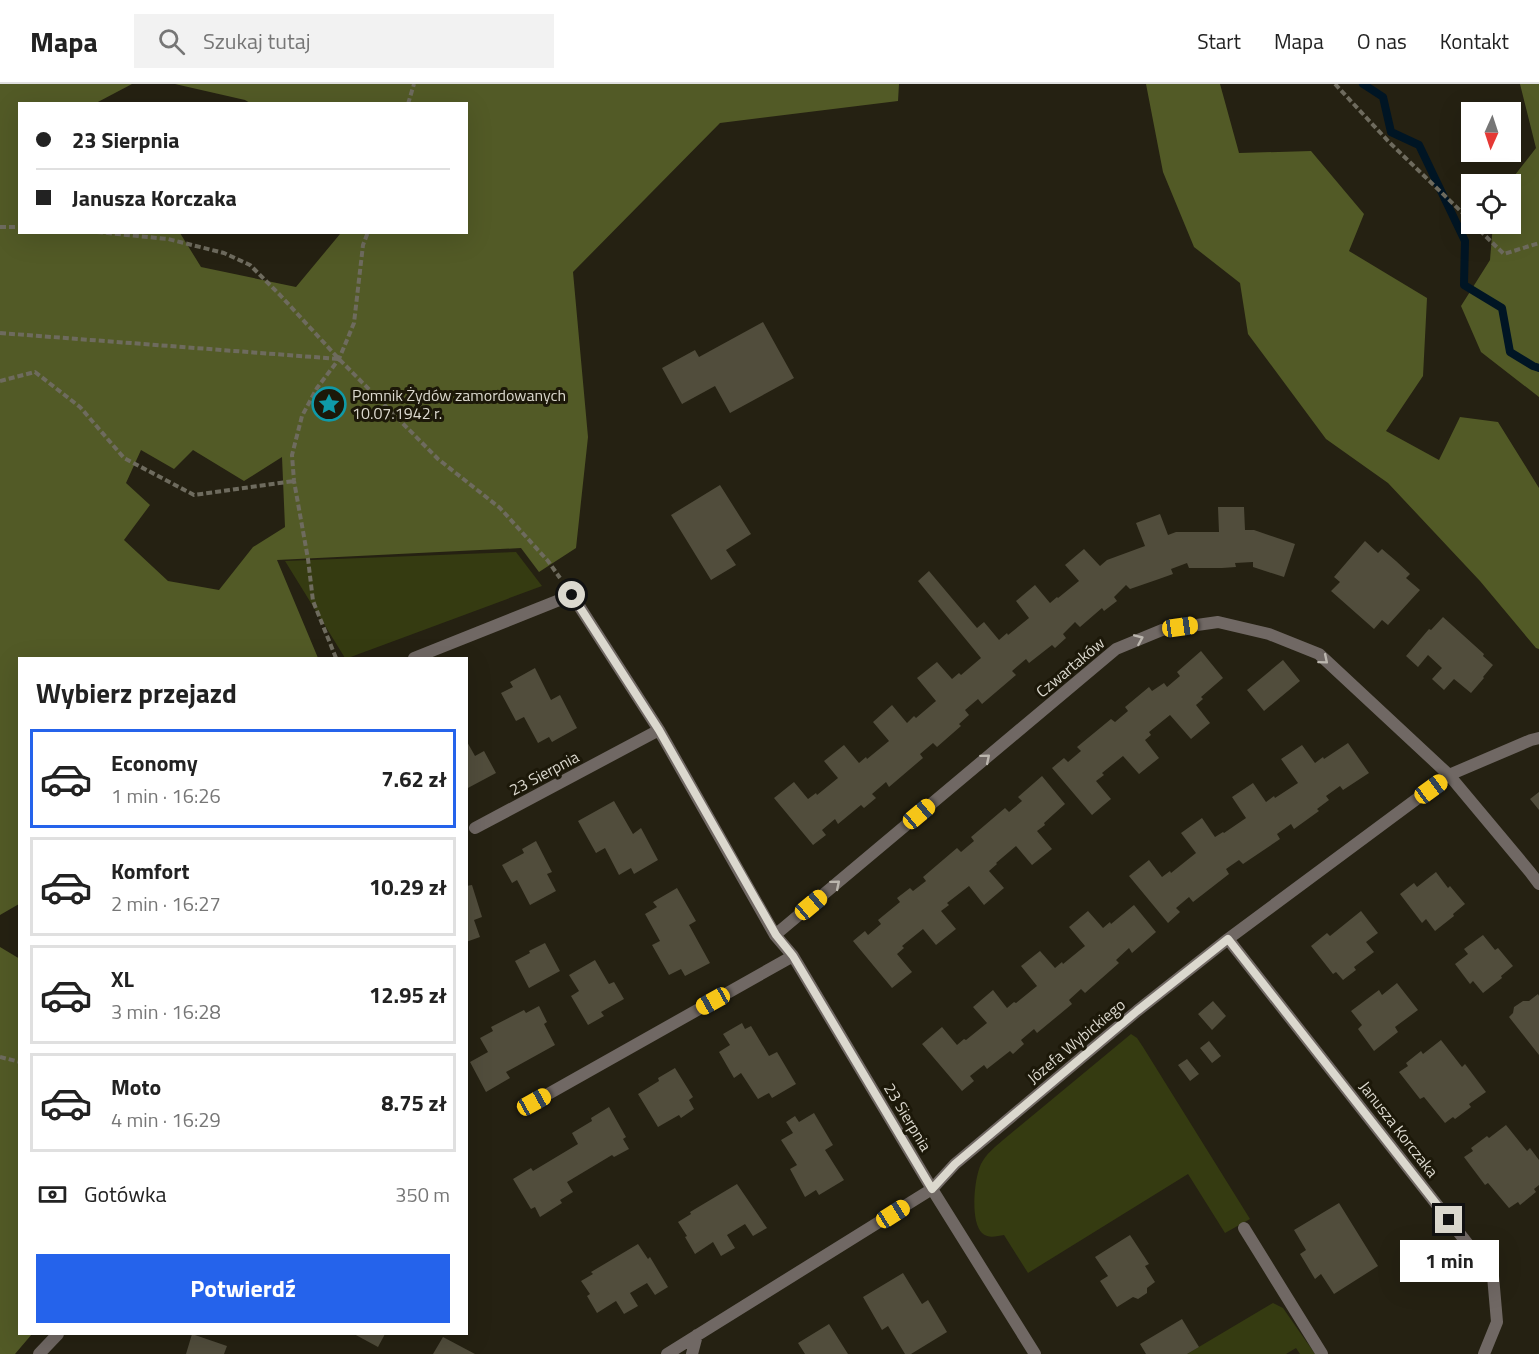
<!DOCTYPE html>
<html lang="pl">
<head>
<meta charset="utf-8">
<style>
	:root { --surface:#fff; --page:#f2f2f2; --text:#222; --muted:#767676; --line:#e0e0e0; --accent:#2563eb }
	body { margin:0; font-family:"Titillium Web",sans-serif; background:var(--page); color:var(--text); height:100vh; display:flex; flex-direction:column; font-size:22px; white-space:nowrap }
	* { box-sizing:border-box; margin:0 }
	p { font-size:20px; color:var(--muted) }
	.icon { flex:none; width:33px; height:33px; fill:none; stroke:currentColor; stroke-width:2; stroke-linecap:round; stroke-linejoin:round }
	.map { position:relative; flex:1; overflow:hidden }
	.details { position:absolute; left:18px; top:573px; width:450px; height:678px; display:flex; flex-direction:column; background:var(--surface); border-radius:0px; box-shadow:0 6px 24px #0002 }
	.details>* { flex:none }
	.banner { position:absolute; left:18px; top:18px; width:450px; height:132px; border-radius:0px; box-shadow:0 6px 24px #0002; display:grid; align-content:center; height:132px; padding:0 18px; background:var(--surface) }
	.needle { width:39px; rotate:183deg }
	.buttons { position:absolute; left:1461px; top:18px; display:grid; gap:12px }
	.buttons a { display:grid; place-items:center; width:60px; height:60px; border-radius:0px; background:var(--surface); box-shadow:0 6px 24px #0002; font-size:30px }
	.end { position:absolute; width:27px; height:27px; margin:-14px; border:8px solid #dbd8ce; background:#111; box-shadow:0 0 0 3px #111 }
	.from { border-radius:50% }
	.bubble { position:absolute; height:42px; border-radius:0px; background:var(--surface); box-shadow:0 6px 24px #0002; font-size:20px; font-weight:700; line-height:42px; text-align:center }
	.car { position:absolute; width:18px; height:36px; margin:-18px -9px; border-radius:8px; box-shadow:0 0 4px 2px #0007; background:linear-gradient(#f5c518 24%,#345 0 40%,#f5c518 0 76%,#345 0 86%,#f5c518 0) }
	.banner b { display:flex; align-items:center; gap:21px; height:57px; font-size:22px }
	.banner b+b { border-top:2px solid var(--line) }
	.banner i { width:15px; height:15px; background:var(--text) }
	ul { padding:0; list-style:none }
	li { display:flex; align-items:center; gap:18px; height:99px; margin:0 12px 9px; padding:0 6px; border:3px solid var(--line); border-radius:0px }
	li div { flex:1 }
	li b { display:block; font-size:22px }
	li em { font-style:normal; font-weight:700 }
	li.active { border-color:var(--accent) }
	li>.icon { width:54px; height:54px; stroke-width:1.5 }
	h2 { padding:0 18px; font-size:27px; line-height:72px }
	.pay { display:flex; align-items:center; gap:15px; height:66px; padding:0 18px; font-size:22px }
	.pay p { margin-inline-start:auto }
	.button { display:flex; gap:12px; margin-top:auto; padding:12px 18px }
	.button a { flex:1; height:69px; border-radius:0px; background:var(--accent); color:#fff; font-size:24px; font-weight:700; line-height:69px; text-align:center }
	header { display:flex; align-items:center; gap:36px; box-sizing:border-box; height:84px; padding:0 30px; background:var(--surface); border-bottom:2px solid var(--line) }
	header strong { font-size:28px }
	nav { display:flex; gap:33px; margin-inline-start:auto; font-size:21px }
	.search { width:420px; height:54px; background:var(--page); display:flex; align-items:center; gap:15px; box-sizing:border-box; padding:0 21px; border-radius:0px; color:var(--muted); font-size:22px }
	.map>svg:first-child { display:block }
</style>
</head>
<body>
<header>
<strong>Mapa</strong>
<div class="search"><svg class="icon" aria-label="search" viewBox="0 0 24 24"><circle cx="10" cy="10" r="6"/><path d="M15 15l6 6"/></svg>Szukaj tutaj</div>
<nav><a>Start</a><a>Mapa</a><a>O nas</a><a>Kontakt</a></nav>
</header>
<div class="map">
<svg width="1539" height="1270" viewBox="0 0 1539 1270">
	<rect width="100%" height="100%" fill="#252112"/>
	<!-- green -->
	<path fill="#353b11" d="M516,468l26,34 -194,72h-3l-60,-97z
		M1131,950l6,4 6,9 107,172 -25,14 -37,-59 -160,99 -24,-38c-7,1 -16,4 -22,-2 -12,-11 -8,-55 -1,-69 5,-10 14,-17 22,-24z
		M1273,1219l10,5 32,46h-15l-4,-6 -10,6h-99z"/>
	<!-- forest -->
	<path fill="#525a26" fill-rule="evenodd" d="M0,0h132l-36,19 -76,1v128l160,1 21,34 95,20 44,-53 -1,-1 127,-1v-128l-216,-1 -5,-3 -70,-16h724l-1,17 -178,22 -147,149 15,165 -12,111 -37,24 -18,-24 -244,12 41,98h-298l-1,246 -19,11zM141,366l33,19 19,-19 51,31 38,-24 3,70 -32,20 -34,43 -51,-9 -44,-41 26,-35 -24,-22z
		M1146,0h74l19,69 72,-2 53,63 -15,37 78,47 -4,78 -37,55 53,29 21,-43 38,5 41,66v161l-3,-1 -56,-67 -92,-98 -62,-44 -78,-105 -8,-51 -46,-36 -31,-75z
		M1520,0h19v313l-58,-45 -20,-46 29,-46 3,-36h17v-40h-2l28,-36z
		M0,863l20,12v375h12l-17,20h-15z"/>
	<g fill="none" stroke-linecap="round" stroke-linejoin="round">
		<!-- stream -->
		<path stroke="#001524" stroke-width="8" d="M1363,0l20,13 8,35 28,13 46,96 -1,44 38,23 8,44 23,14 6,2"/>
	</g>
	<!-- building -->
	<path fill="#514d3c" d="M763,238l31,56 -64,35 -15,-27 -33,18 -20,-36 33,-18 4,7z
		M720,401l31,49 -25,16 10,15 -25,15 -40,-65z
		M1218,423h26l1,23h9l41,14 -11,33 -31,-10v-5l-18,1 1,4 -14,1h-33l-2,-5 -16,6 2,5 -14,5 -29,10 -4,-4 -12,12 3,4 -13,10 -2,-3 -22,19 -5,-5 -12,12 3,4 -11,10 -3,-3 -23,18 -3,-4 -14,12 4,4 -34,29 -4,-5 -13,11 4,5 -10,9 2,2 -24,21 -4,-4 -13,11 3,4 -34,29 -3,-5 -14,12 4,4 -12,10 -3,-3 -23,19 -3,-5 -13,11 4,5 -13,10 -39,-47 20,-16 14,17 8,-6 1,2 21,-17 -14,-17 20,-16 15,18 7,-6 1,2 22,-18 -16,-19 19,-17 15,18 7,-7 2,2 20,-17 -19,-23 20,-16 15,17 7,-6 2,2 20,-17 -63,-77 11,-10 48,57 7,-6 15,18 8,-7 1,2 21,-17 -13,-17 19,-16 15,18 7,-6 1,1 21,-17 -14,-16 19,-16 16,17 7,-6 38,-14 -9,-23 24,-9 8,21 8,-3h43z
		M1365,457l13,12 4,-4 14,12 14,13 -4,4 14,12 -32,35 -6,-5 -8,9 -43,-38 9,-9 -6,-5z
		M1443,533l41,37 -1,2 10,9 -10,12 1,1 -13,15 -17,-14 -10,11 -12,-11 10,-11 -14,-13 -10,12 -12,-11 23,-27 2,1z
		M1201,567l22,27 -22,19 2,2 -7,6 14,18 -19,16 -21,-24 -21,17 2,3 -6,5 14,18 -20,16 -16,-18 -21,17 2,2 -8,6 15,18 -19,16 -40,-47 12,-10 4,4 13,-11 -4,-4 34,-28 4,3 13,-11 -3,-4 24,-20 3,4 12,-8 3,4 13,-11 -3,-4z
		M1283,576l17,21 -36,30 -17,-21z
		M535,584l16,32 9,-5 17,33 -25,14 -3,-5 -11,6 -14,-26 -8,4 -15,-28 12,-6 -3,-5z
		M466,656l9,16 9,-5 12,22 -30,16z
		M1348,659l21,30 -26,17 -3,-4 -14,10 3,4 -12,9 2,2 -25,18 -3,-5 -14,10 3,5 -37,25 -4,-4 -13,9 3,5 -36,28 -4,-5 -13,11 4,4 -12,11 -39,-47 20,-16 13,17 8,-6 1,2 25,-20 -15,-20 21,-15 13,19 8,-5 1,1 22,-15 -14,-21 21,-14 13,19 8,-6 1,2 23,-15 -17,-24 21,-14 13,18 8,-6 1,2z
		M1042,692l23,28 -21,19 1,2 -8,6 15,18 -20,16 -16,-19 -20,17 1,1 -8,7 15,17 -20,17 -15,-19 -22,17 2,2 -8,6 15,18 -20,16 -13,-16 -21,17 2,2 -7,6 15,18 -20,16 -39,-47 12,-10 3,4 13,-11 -3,-4 22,-18 -3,-4 13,-10 3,3 13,-10 -3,-4 34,-29 4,4 13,-11 -3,-4 34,-29 4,4 13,-11 -4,-4z
		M1539,708v18l-9,-11z
		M614,717l19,33 8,-6 17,32 -24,14 -3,-6 -12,7 -14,-27 -9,5 -18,-32z
		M536,757l16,31 -5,2 9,17 -26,14 -13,-25 -5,3 -10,-18 22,-12 -2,-4z
		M1436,788l12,16 2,-2 15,18 -12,10 1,2 -19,15 -9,-12 -4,4 -22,-29 14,-11 3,4z
		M472,801l10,32 -8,3 6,17 -14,5v-56z
		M677,804l19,33 -7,4 21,38 -25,13 -4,-7 -12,6 -17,-30 8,-4 -15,-27 12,-7 -4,-5z
		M1134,821l22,27 -24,21 -3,-5 -13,12 3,3 -34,30 -4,-4 -12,11 3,4 -12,10 -23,19 -3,-4 -13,11 3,4 -11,10 -3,-3 -23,18 -3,-4 -14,11 4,5 -12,10 -40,-47 20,-17 15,18 7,-6 2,1 21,-17 -14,-16 20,-17 14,18 7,-6 2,1 21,-17 -16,-20 19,-15 15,17 7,-6 1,2 22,-18 -16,-19 19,-16 15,17 7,-6 1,2z
		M1361,827l17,22 -12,9 8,10 -20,15 2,3 -13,10 -7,-8 -3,2 -22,-28 16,-13 3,3z
		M1483,851l12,15 3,-2 15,18 -12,10 1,2 -19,15 -10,-12 -3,3 -15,-20 13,-10 -4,-5z
		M545,859l15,28 -31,17 -14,-27 15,-8 -1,-2z
		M595,876l14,24 5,-2 10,17 -23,13 3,4 -16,9 -17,-29 8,-5 -10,-16z
		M1397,899l21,27 -23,17 3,5 -24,19 -16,-22 4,-4 -11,-14 28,-21 3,5z
		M1538,910l1,2v59l-30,-38 4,-4 1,-6 9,-6h6z
		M1213,917l13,15 -14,14 -14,-16z
		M539,922l8,16 -3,2 11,21 -49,27 4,6 -24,14 -16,-30 18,-10 -8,-14 13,-7 -2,-4 33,-17 2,3z
		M742,939l3,6 6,-3 18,30 8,-4 19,32 -24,14 -3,-5 -11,6 -17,-26 -7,5 -15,-26 11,-7 -7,-11z
		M1441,956l21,27 3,-3 21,28 -17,12 2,3 -16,12 -2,-2 -8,6 -21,-26 -4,2 -21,-27 9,-6 -2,-3 15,-12 2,3z
		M1209,957l12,15 -9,7 -12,-15z
		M1187,975l12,15 -9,7 -12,-16z
		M675,984l18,29 -4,3 5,9 -13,9 -2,-3 -21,12 -20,-33 21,-13 -1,-3z
		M609,1023l17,30 -3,2 6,10 -15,8 -2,-2 -45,27 6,10 -13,8 2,3 -22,14 -5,-10 -4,2 -18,-30 18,-11 2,3 45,-27 -6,-11 20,-12 -1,-3z
		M814,1029l19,32 -8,5 19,30 -25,15 -3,-5 -11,7 -15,-28 7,-4 -16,-25 12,-7 -7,-11 9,-6 4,6z
		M1506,1041l21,26 3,-3 9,12v25l-5,4 2,3 -16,13 -2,-3 -9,6 -21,-25 -3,2 -21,-28 9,-6 -2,-3 16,-12 2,2z
		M737,1100l30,44 -14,8 -8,-12 -18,11 8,13 -14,8 -8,-14 -18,12 -10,-17 2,-1 -9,-14 13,-8 -1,-2z
		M1339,1119l39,63 -44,28 -13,-20 -6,5 -15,-25 6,-4 -12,-20z
		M1130,1151l19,29 -4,2 10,16 -8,6v5l-9,6 -5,-2 -16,10 -17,-26 8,-5 -13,-19z
		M638,1160l10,15 2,-2 18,30 -13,8 -8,-12 -17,10 8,13 -14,8 -8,-13 -19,12 -10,-17 3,-2 -9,-13 12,-7 -2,-2z
		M903,1189l19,31 6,-4 19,32 -36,22h-6l-17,-28 -6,4 -19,-33z
		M1182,1235l17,28 -12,7h-41l-6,-10z
		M829,1240l19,30h-43l-7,-11z
		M192,1250l35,12 -3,8h-38z
		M354,1250h31l-7,13z
		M443,1253l32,17h-42z"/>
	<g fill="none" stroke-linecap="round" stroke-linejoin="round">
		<!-- path -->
		<path stroke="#6e6b5e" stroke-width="4" stroke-dasharray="6 3" stroke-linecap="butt" d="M1335,0l54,58 83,80
			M408,20l6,-20
			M1473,140l31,30 35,-11
			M0,143h20
			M97,148l71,7 56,14 26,12 30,30 59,64 99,100 62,49 48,53 12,17
			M0,249l339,26
			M0,297l35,-9 45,35 44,51 70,37 100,-14
			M336,574l-23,-57 -5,-42 -14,-78 -2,-26 10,-39 15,-28 22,-29 15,-36 9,-78 5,-13
			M0,973l20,5"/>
		<!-- service -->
		<path stroke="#706864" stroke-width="12" d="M1244,1144l78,126"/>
		<!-- minor -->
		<path stroke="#706864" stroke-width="12" d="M414,574l158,-63 87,135 116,205 18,21 139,233 103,165
			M475,744l184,-98
			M775,851l341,-286 46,-19 56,-8 51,12 50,20 130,121 81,97 9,12
			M1228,855l265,337 4,46 -13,32
			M534,1018l259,-146
			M39,1270l19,-20
			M667,1270l265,-165 23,-25 182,-153 91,-72 221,-164 82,-35 8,-2
			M692,1270l5,-19"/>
	</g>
	<!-- one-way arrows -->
	<defs><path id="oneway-chevron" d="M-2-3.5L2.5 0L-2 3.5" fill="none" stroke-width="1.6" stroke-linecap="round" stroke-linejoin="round" transform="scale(1.5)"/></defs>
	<g stroke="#bbb6ae">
		<use href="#oneway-chevron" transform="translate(1139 555) rotate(-23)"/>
		<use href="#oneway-chevron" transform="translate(1324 576) rotate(40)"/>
		<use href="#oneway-chevron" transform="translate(986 674) rotate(-40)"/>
		<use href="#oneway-chevron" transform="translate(836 800) rotate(-40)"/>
	</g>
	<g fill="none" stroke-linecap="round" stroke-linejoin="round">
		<!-- route -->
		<path stroke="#dbd8ce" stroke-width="8" d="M572,511l87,135 117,205 17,21 139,233 23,-25 182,-153 91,-72 221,281"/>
	</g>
	<!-- icons -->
	<defs>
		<symbol id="sight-ring" viewBox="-11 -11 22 22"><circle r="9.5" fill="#1c1809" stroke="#0f9aa8" stroke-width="1.5"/><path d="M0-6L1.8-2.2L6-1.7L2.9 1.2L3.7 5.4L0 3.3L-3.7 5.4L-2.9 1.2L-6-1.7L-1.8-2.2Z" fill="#0f9aa8"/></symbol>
	</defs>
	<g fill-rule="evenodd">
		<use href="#sight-ring" x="310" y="301" width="38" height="38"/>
	</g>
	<g text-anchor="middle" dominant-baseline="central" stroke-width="6" stroke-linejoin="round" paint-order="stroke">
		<!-- poi labels -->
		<g font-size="16" fill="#dbd8ce" stroke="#1c1809" text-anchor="start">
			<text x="352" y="311">Pomnik Żydów zamordowanych<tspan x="352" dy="18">10.07.1942 r.</tspan></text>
		</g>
		<!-- street labels -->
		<g font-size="16" fill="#dbd8ce" stroke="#1c1809">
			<text transform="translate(1070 583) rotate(-40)">Czwartaków</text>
			<text transform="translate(544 689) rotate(-28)">23 Sierpnia</text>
			<text transform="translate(1076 957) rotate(-40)">Józefa Wybickiego</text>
			<text transform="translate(908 1033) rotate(59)">23 Sierpnia</text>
			<text transform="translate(1399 1045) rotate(52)">Janusza Korczaka</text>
		</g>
	</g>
</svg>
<div class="buttons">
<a><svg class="needle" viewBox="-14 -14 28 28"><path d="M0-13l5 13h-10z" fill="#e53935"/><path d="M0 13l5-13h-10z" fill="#767676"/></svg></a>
<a><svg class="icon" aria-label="locate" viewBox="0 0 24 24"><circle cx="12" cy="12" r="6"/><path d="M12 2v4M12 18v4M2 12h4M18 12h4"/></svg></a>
</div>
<i class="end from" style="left:572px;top:511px"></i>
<i class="end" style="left:1449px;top:1136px"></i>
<div class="bubble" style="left:1400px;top:1156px;width:99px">1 min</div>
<i class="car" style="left:1180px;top:543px;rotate:82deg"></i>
<i class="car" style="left:1431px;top:705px;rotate:54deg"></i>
<i class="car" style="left:919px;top:730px;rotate:50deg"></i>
<i class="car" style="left:811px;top:821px;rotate:50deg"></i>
<i class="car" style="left:713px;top:917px;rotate:241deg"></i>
<i class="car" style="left:534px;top:1018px;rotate:61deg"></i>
<i class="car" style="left:893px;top:1130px;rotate:58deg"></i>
<div class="banner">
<b><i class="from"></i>23 Sierpnia</b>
<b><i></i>Janusza Korczaka</b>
</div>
<section class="details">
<h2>Wybierz przejazd</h2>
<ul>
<li class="active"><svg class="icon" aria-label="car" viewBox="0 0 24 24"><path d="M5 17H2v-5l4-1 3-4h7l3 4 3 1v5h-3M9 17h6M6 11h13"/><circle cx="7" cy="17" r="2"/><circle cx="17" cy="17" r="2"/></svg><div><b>Economy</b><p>1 min · 16:26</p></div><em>7.62 zł</em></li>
<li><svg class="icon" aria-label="car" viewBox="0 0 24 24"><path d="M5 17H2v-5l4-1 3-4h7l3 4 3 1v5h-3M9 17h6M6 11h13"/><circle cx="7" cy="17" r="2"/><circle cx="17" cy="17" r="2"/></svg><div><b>Komfort</b><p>2 min · 16:27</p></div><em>10.29 zł</em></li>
<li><svg class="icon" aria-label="car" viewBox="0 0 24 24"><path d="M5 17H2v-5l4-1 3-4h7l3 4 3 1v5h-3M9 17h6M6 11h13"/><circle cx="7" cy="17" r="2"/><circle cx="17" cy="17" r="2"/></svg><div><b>XL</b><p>3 min · 16:28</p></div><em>12.95 zł</em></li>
<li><svg class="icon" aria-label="car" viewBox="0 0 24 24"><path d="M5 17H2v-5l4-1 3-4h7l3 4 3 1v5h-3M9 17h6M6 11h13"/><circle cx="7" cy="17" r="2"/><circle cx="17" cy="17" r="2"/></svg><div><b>Moto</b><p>4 min · 16:29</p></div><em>8.75 zł</em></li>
</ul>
<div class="pay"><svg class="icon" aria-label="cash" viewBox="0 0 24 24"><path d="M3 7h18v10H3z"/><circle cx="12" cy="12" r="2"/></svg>Gotówka<p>350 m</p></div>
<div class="button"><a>Potwierdź</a></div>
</section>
</div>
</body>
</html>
